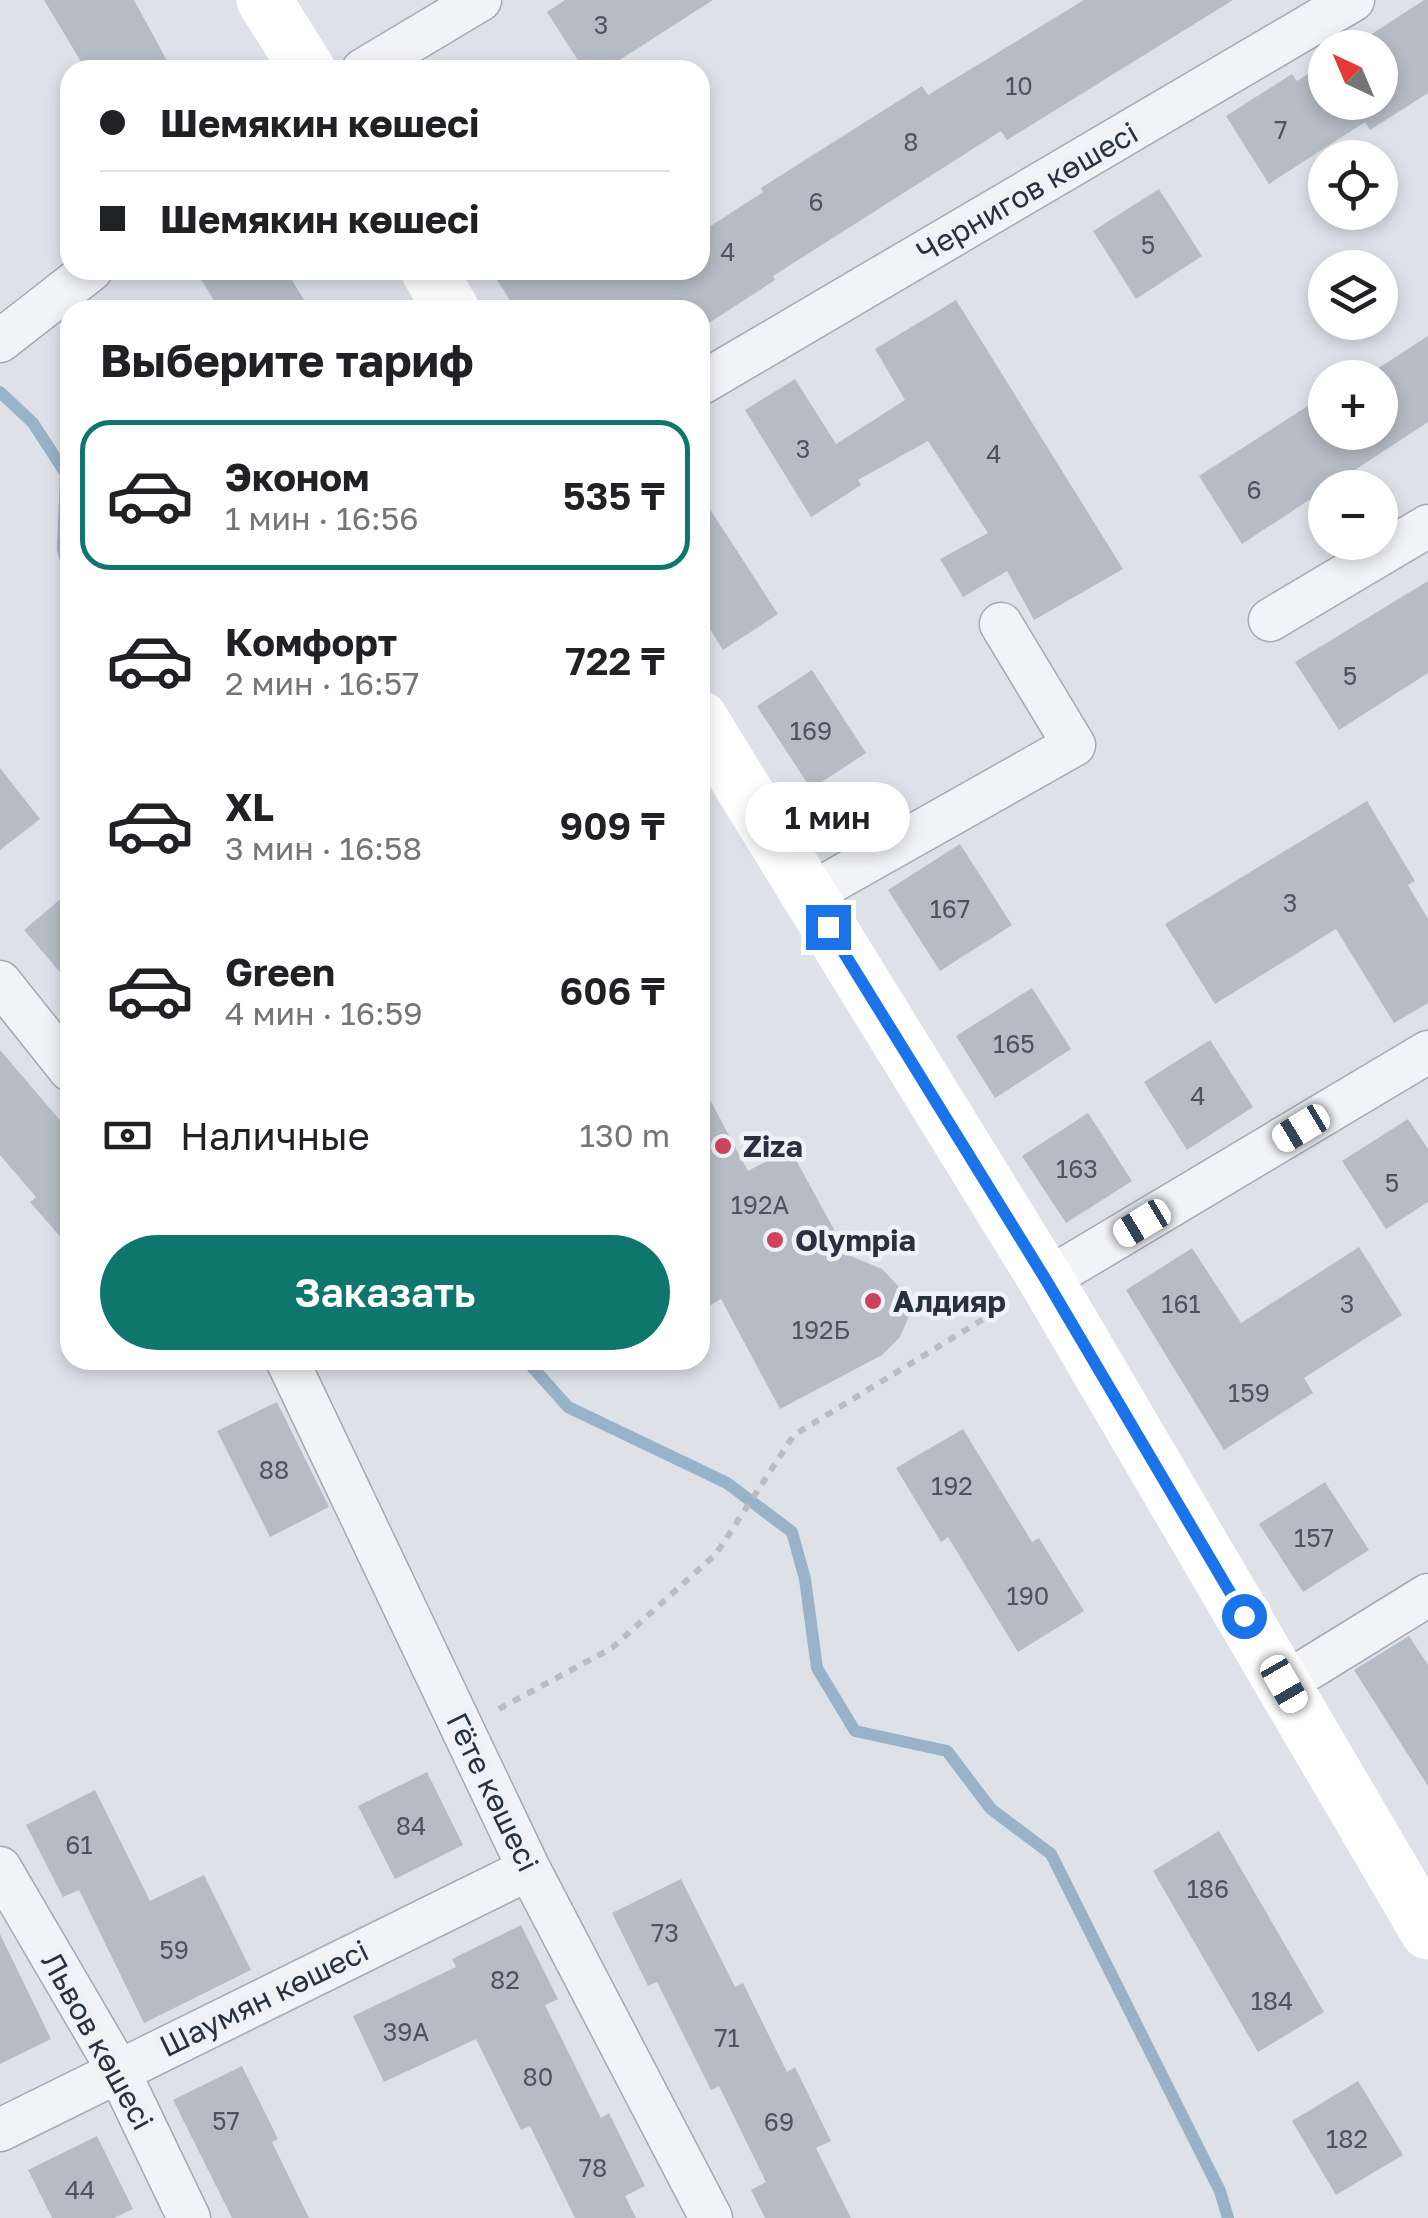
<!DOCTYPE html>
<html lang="ru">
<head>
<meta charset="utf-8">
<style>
	:root { --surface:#fff; --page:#f2f2f2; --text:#202124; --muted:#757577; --line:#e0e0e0; --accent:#0f766e }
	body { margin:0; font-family:"Golos Text",sans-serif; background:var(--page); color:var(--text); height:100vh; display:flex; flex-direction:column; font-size:38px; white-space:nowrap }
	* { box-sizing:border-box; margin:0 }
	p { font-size:32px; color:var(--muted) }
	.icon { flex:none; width:55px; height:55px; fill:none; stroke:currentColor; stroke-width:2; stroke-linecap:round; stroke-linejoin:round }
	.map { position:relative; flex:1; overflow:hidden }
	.panel { position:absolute; left:60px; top:300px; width:650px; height:1070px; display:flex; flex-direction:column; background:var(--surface); border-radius:30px; box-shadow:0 5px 15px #0003 }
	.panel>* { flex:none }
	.banner { position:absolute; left:60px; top:60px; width:650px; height:220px; border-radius:30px; box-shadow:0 5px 15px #0003; display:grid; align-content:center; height:220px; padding:0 40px; background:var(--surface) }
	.needle { width:65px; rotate:316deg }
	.buttons { position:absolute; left:1308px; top:30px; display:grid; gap:20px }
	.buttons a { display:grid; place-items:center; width:90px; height:90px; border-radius:50%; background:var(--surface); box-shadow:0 5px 15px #0003; font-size:50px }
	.end { position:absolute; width:45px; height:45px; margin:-22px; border:12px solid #1a73e8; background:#fff; box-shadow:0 0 0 5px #fff }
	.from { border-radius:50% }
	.bubble { position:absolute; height:70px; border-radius:35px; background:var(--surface); box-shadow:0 5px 15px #0003; font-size:32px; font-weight:600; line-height:70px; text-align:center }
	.car { position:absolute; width:30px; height:60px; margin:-30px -15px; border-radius:12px; box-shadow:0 0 8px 2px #0007; background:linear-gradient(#fff 24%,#345 0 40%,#fff 0 76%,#345 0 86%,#fff 0) }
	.banner b { display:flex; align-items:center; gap:35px; height:95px; font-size:38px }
	.banner b+b { border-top:2px solid var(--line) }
	.banner i { width:25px; height:25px; background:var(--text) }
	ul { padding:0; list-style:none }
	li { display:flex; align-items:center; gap:30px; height:150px; margin:0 20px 15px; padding:0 20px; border:5px solid transparent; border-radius:30px }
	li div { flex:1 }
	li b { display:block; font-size:38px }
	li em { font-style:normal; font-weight:600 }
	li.selected { border-color:var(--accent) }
	li>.icon { width:90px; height:90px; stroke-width:1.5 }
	h2 { padding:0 40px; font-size:45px; line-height:120px }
	.pay { display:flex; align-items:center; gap:25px; height:110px; padding:0 40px; font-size:38px }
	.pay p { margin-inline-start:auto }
	.action { display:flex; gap:20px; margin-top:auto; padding:20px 40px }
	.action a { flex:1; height:115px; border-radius:60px; background:var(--accent); color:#fff; font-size:40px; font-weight:600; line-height:115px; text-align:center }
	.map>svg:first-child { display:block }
</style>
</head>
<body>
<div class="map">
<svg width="1428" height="2218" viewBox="0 0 1428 2218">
	<rect width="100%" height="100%" fill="#dee2e8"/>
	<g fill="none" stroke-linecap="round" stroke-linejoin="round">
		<!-- stream -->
		<path stroke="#99b2c8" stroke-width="12" d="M0,392l33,31 33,51 -3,75 7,28
			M526,1360l42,47 159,76 65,49 13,47 12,89 38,63 92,20 44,58 60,45 169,337 8,27"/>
	</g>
	<!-- building -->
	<path fill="#b6bcc5" d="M44,0h90l38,70h-86z
		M565,0h148l-109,70h-20l-37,-58z
		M1084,0h149l-226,140 -6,-9 -228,145 2,4 -66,43 -8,-13h-185l-25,-40h209v-37l63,-41 -2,-4 161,-102 6,9z
		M1424,0h4v93l-58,37 -5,-8 -96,62 -43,-68 66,-42 5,7 28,-18v39h55v-54h-30z
		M1159,189l43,67 -66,43 -43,-68z
		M195,270h91l24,40h-90z
		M956,300l167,269 -89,51 -27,-49 -44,26 -23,-38 48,-26 -60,-92 -70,39 3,5 -50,32 -66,-107 50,-31 41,65 69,-44 -30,-51z
		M1428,336v86l-186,122 -43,-68 126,-81v37h55v-54h-17z
		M700,494l78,120 -55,36 -23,-37z
		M1428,581v92l-89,57 -44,-68z
		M812,670l54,83 -55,36 -54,-83z
		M0,768l40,51 -40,31z
		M1367,801l48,80 -7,4 20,34v84l-34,20 -58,-94 -121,75 -50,-80z
		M960,844l52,81 -72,46 -52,-81z
		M70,891v93l-46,-54z
		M1032,988l39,61 -76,49 -39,-62z
		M1210,1040l43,67 -66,43 -43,-68z
		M0,1050l70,82v116l-40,-46 6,-5 -36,-42z
		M700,1081l48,90 42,-22 58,106 34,14 19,20 8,27 -9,21 -18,18 -102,54 -59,-110 -21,12z
		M1088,1113l44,68 -66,42 -44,-67z
		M1408,1119l20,30v53l-42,27 -44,-68z
		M1359,1247l43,68 -98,63 9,15 -89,57 -98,-160 66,-42 49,75z
		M277,1402l52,105 -59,30 -53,-106z
		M963,1429l69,113 7,-4 45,73 -66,41 -70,-115 -7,5 -45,-74z
		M1325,1482l44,68 -66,42 -44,-68z
		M1409,1636l19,29v121l-74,-116z
		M427,1772l36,73 -68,34 -37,-73z
		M95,1790l55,111 54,-26 47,95 -107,53 -65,-133 -16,7 -37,-72z
		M1219,1831l105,181 -66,40 -105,-181z
		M681,1879l54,108 8,-4 44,89 8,-5 36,74 -15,7 35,70h-86l-14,-28 15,-8 -47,-96 -8,4 -54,-108 -9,4 -36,-73z
		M521,1925l37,74 -13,6 56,113 8,-5 36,73 -20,10 11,22h-61l-45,-92 -9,4 -45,-91 -92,43 -31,-66 103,-49 -4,-8z
		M0,1934l51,105 -51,25z
		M242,2066l36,73 -6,3 37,76h-77l-59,-118z
		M1358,2081l45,74 -67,40 -44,-74z
		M97,2136l36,73 -19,9h-62l-24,-48z"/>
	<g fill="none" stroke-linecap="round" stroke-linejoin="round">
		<defs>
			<path id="street" d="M363,70l117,-70
				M0,341l91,-71
				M700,384l653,-384
				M1270,620l158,-94
				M808,895l266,-150 -73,-121
				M0,982l70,88
				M1046,1280l382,-228
				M287,1360l242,509 182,349
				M1284,1684l144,-89
				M0,1868l118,202 71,148
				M0,2130l529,-261"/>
		</defs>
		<!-- street casing -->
		<use href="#street" stroke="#a4a9b2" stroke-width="45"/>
		<!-- path -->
		<path stroke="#b9bdc3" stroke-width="6" stroke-dasharray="8 8" stroke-linecap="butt" d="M499,1709l113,-61 104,-94 78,-119 214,-131"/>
		<!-- street -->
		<use href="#street" stroke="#f1f3f6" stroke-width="42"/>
		<!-- secondary -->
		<path stroke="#fff" stroke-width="55" d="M264,0l44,70
			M428,270l24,40
			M700,718l346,562 382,652"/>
	</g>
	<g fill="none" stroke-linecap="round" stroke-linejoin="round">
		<!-- route -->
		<path stroke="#1a73e8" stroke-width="12" d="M828,927l218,353 198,336"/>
	</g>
	<!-- markers -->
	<g fill="#cd435d" stroke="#eef1f5" stroke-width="4">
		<circle cx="723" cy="1146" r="10"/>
		<circle cx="775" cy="1240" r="10"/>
		<circle cx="873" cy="1301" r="10"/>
	</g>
	<g text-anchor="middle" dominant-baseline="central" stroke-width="9" stroke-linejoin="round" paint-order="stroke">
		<!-- number labels -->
		<g font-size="25" fill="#4c5460">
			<text x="601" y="24">3</text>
			<text x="1019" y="85">10</text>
			<text x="1281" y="129">7</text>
			<text x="911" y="141">8</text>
			<text x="816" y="201">6</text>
			<text x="1148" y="244">5</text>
			<text x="728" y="251">4</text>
			<text x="803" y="448">3</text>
			<text x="994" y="453">4</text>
			<text x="1254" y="489">6</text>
			<text x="1350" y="675">5</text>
			<text x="811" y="730">169</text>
			<text x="1290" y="902">3</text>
			<text x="950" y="908">167</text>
			<text x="1014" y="1043">165</text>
			<text x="1198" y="1095">4</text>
			<text x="1077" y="1168">163</text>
			<text x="1392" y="1182">5</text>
			<text x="760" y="1204">192А</text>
			<text x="1181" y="1303">161</text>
			<text x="1347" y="1303">3</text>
			<text x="821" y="1329">192Б</text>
			<text x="1249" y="1392">159</text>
			<text x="274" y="1469">88</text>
			<text x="952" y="1485">192</text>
			<text x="1314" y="1537">157</text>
			<text x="1028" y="1595">190</text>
			<text x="411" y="1825">84</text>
			<text x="79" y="1844">61</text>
			<text x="1208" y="1888">186</text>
			<text x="665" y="1932">73</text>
			<text x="174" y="1949">59</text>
			<text x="505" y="1979">82</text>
			<text x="1272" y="2000">184</text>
			<text x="406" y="2031">39А</text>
			<text x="727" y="2037">71</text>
			<text x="538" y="2076">80</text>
			<text x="226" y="2120">57</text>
			<text x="779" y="2121">69</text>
			<text x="1347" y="2138">182</text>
			<text x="593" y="2167">78</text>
			<text x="80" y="2189">44</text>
		</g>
		<!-- street labels -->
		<g font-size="30" fill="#28313f" stroke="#eef1f5">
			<text transform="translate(1027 192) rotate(-30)">Чернигов көшесі</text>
			<text transform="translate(493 1792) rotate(64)">Гёте көшесі</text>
			<text transform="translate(264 1998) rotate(-26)">Шаумян көшесі</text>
			<text transform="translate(98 2041) rotate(61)">Львов көшесі</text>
		</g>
		<!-- poi labels -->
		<g font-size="30" font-weight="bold" fill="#28313f" stroke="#eef1f5" text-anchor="start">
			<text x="743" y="1146">Ziza</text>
			<text x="795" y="1240">Olympia</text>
			<text x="893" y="1301">Алдияр</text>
		</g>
	</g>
</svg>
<div class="buttons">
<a><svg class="needle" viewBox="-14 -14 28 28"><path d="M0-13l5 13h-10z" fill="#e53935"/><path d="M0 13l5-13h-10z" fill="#757577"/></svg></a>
<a><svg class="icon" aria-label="locate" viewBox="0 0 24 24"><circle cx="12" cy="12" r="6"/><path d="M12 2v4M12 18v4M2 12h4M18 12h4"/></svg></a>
<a><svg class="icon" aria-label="layers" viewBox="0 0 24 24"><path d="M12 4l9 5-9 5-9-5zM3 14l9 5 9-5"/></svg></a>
<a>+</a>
<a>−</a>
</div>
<i class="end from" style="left:1244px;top:1616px"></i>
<i class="end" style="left:828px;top:927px"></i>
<div class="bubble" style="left:745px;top:782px;width:165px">1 мин</div>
<i class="car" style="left:1301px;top:1128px;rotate:239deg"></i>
<i class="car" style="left:1142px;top:1223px;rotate:239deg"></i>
<i class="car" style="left:1284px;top:1684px;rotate:150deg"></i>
<div class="banner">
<b><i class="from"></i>Шемякин көшесі</b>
<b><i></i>Шемякин көшесі</b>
</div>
<section class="panel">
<h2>Выберите тариф</h2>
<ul>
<li class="selected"><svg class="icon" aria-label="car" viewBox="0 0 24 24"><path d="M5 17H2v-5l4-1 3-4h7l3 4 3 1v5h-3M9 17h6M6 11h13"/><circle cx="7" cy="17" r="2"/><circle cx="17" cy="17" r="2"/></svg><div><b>Эконом</b><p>1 мин · 16:56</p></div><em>535 ₸</em></li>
<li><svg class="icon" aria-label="car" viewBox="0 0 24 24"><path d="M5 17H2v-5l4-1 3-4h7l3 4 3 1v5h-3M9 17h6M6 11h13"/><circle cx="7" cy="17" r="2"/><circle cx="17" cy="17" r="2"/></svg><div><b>Комфорт</b><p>2 мин · 16:57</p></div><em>722 ₸</em></li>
<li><svg class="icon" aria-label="car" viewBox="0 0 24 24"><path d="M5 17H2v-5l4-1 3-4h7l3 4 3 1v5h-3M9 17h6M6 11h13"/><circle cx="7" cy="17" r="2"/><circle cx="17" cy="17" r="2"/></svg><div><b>XL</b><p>3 мин · 16:58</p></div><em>909 ₸</em></li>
<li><svg class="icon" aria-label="car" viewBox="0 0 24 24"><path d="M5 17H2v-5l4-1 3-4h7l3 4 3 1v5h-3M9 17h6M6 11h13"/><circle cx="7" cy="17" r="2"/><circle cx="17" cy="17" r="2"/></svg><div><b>Green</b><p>4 мин · 16:59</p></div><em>606 ₸</em></li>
</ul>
<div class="pay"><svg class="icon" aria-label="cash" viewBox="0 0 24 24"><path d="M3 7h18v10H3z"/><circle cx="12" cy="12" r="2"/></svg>Наличные<p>130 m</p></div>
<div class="action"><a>Заказать</a></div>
</section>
</div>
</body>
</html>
